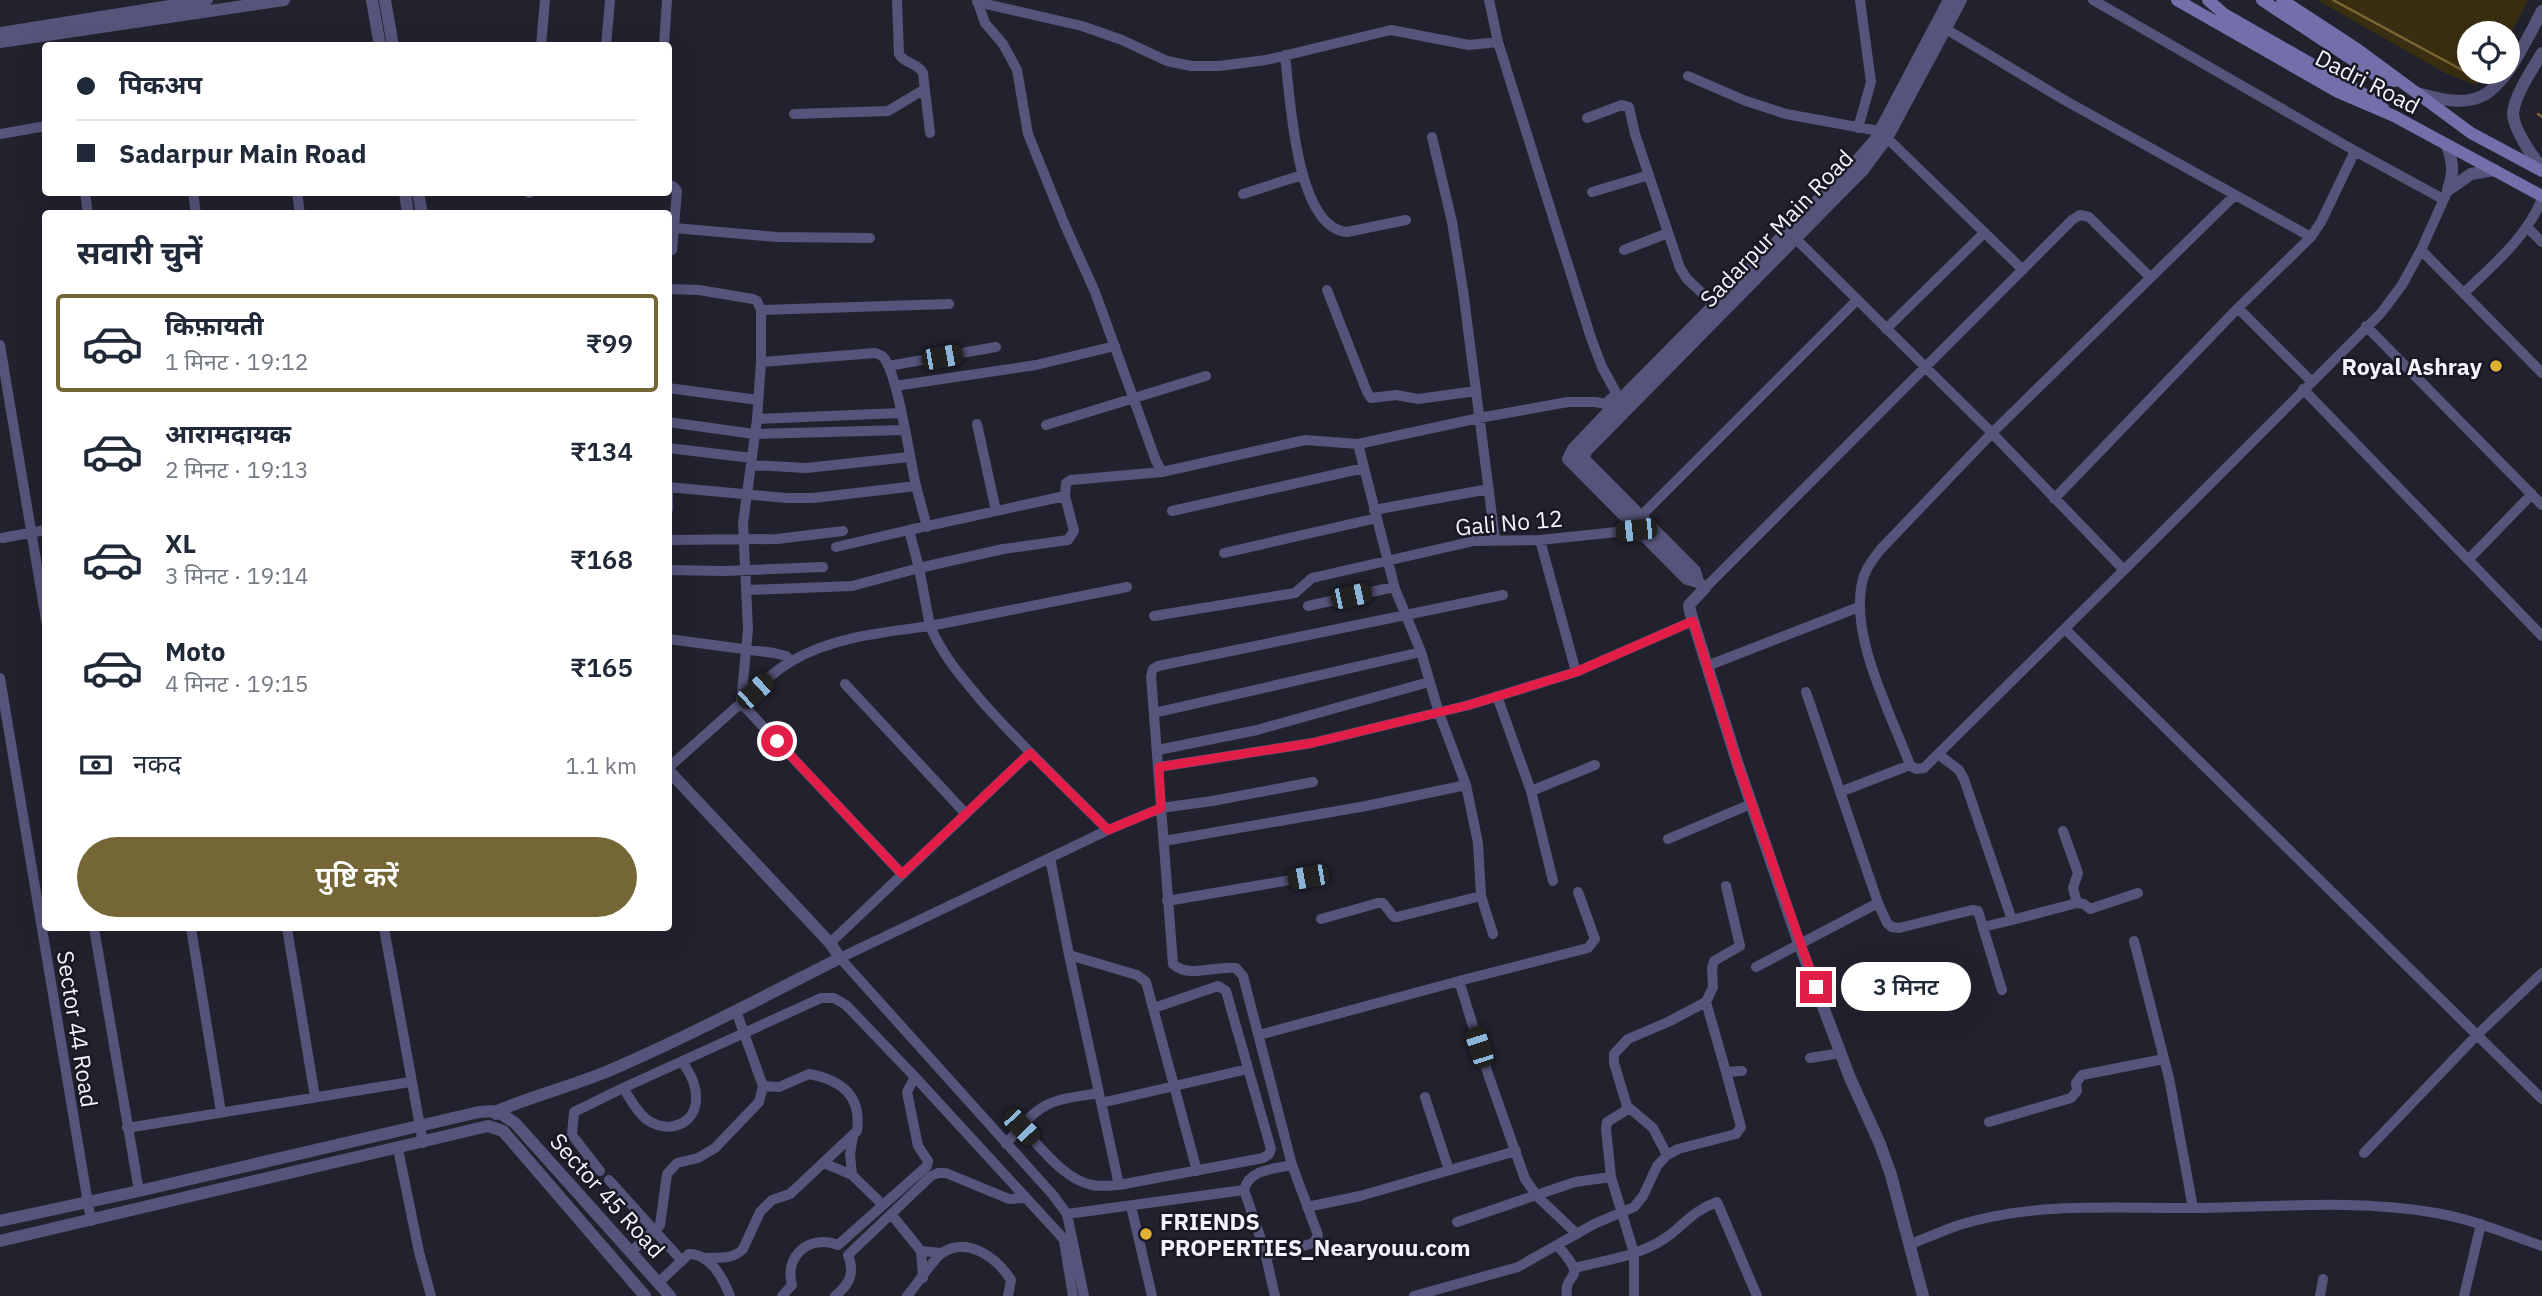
<!DOCTYPE html>
<html lang="hi">
<head>
<meta charset="utf-8">
<style>
	:root { --surface:#fff; --page:#f2f2f3; --text:#1f2937; --muted:#747a83; --line:#e0e1e3; --accent:#756635 }
	body { margin:0; font-family:"IBM Plex Sans","Noto Sans Devanagari",sans-serif; background:var(--page); color:var(--text); height:100vh; display:flex; flex-direction:column; font-size:26px; white-space:nowrap }
	* { box-sizing:border-box; margin:0 }
	p { font-size:23px; color:var(--muted) }
	.icon { flex:none; width:38px; height:38px; fill:none; stroke:currentColor; stroke-width:2; stroke-linecap:round; stroke-linejoin:round }
	.map { position:relative; flex:1; overflow:hidden }
	.sheet { position:absolute; left:42px; top:210px; width:630px; height:721px; display:flex; flex-direction:column; background:var(--surface); border-radius:7px; box-shadow:0 7px 28px #0002 }
	.sheet>* { flex:none }
	.guide { position:absolute; left:42px; top:42px; width:630px; height:154px; border-radius:7px; box-shadow:0 7px 28px #0002; display:grid; align-content:center; height:154px; padding:0 35px; background:var(--surface) }
	.buttons { position:absolute; left:2457px; top:21px; display:grid; gap:14px }
	.buttons a { display:grid; place-items:center; width:63px; height:63px; border-radius:50%; background:var(--surface); box-shadow:0 7px 28px #0002; font-size:35px }
	.end { position:absolute; width:32px; height:32px; margin:-16px; border:9px solid #e11d48; background:#fff; box-shadow:0 0 0 4px #fff }
	.from { border-radius:50% }
	.bubble { position:absolute; height:49px; border-radius:24px; background:var(--surface); box-shadow:0 7px 28px #0002; font-size:23px; font-weight:600; line-height:49px; text-align:center }
	.car { position:absolute; width:21px; height:42px; margin:-21px -10px; border-radius:9px; box-shadow:0 0 5px 2px #0007; background:linear-gradient(#222 24%,#8ab4d8 0 40%,#222 0 76%,#8ab4d8 0 86%,#222 0) }
	.guide b { display:flex; align-items:center; gap:24px; height:66px; font-size:26px }
	.guide b+b { border-top:2px solid var(--line) }
	.guide i { width:18px; height:18px; background:var(--text) }
	ul { padding:0; list-style:none }
	li { display:flex; align-items:center; gap:21px; height:98px; margin:0 14px 10px; padding:0 21px; border:4px solid transparent; border-radius:7px }
	li div { flex:1 }
	li b { display:block; font-size:26px }
	li em { font-style:normal; font-weight:600 }
	li.selected { border-color:var(--accent) }
	li>.icon { width:63px; height:63px; stroke-width:1.5 }
	h2 { padding:0 35px; font-size:32px; line-height:84px }
	.pay { display:flex; align-items:center; gap:18px; height:77px; padding:0 35px; font-size:26px }
	.pay p { margin-inline-start:auto }
	.action { display:flex; gap:14px; margin-top:auto; padding:14px 35px }
	.action a { flex:1; height:80px; border-radius:42px; background:var(--accent); color:#fff; font-size:28px; font-weight:600; line-height:80px; text-align:center }
	.map>svg:first-child { display:block }
</style>
</head>
<body>
<div class="map">
<svg width="2542" height="1296" viewBox="0 0 2542 1296">
	<rect width="100%" height="100%" fill="#22222f"/>
	<!-- green -->
	<path fill="#3a2e10" d="M2317,0h211l-20,39v-6h-39v39h20l-13,13 -29,-11z"/>
	<g fill="none" stroke-linecap="round" stroke-linejoin="round">
		<!-- stream -->
		<path stroke="#7b6634" stroke-width="2.5" d="M2333,0l142,77
			M2538,114l4,3"/>
		<!-- minor -->
		<path stroke="#56547a" stroke-width="10" d="M897,0l2,54c5,10 18,8 24,19l7,60
			M977,0l8,23 18,21 14,26 11,64 36,89 31,69 61,169 6,11 143,-32 53,4 121,-26 89,-16h28l9,2 11,-10
			M1489,0l9,42 93,296 11,29 17,31
			M2093,0l262,151 88,48
			M977,2l105,24 40,14 45,21 24,5h28l47,-6 125,-30 78,15 29,-3
			M1946,29l120,72 245,136
			M541,46l4,-46
			M606,46l4,-46
			M664,46l3,-46
			M1285,55c5,39 10,173 62,177l59,-12
			M1688,76l58,25 40,13 93,17
			M794,114l94,-3 37,-22
			M1587,118l35,-13 7,2 6,27 45,134 7,11 31,29
			M1858,128l13,-46 -11,-82
			M0,134l46,-8
			M1432,137l20,85 11,68 32,249
			M1887,138l136,132
			M668,184l6,3 3,4 -5,59
			M85,192l3,22
			M193,192l3,22
			M297,192l3,22
			M1592,192l57,-17
			M529,193v-1
			M1243,194l59,-19
			M674,228l103,9 93,1
			M2528,228l14,14
			M1792,235l200,198 132,137 257,-257 21,-28 19,-35 27,-60
			M1624,250l44,-17
			M2421,250l121,123
			M668,289l31,1 54,9 4,2 4,9v52l-4,57 -14,105 5,105 -7,74
			M1327,290l40,102 4,6 25,-3 22,4 58,-8
			M2464,293c30,-29 62,-55 78,-94
			M2238,308l73,73
			M761,310l188,-6
			M2366,326l176,179
			M1886,329l98,-96
			M0,345l46,275
			M761,362l114,-9c5,2 6,1 9,5 14,18 26,102 32,128
			M888,366l108,-19
			M895,386l141,-21 79,-19
			M668,388l90,12
			M2303,389l239,247
			M757,419l144,-6
			M668,422l86,12 150,-4
			M977,424l19,87
			M1046,425l160,-49
			M1358,444l37,145 26,63 18,61 27,72 12,58 3,53 12,38
			M668,448l84,10
			M751,465l55,3 103,-11
			M668,487l118,11h27l103,-12 11,41
			M668,493v16
			M2054,499l184,-191 73,-71 10,-15 34,-71
			M1374,510l115,-21
			M1172,511l192,-43
			M1637,520l220,-220
			M2,538l44,-8
			M668,540l109,-1 66,-8
			M1540,540l36,132
			M836,547l73,-17
			M1224,553l153,-35
			M2469,559l63,-65
			M668,570l56,1 99,-4
			M1705,588l367,-368 8,-5 9,2 61,60
			M747,590l105,-4 67,-18 -10,-38 156,-34
			M1308,606l86,-19
			M1154,616l141,-23 17,-15 162,-37 66,-1 96,-10
			M2066,630l476,469
			M668,639l106,14 12,3 5,5
			M1707,666l152,-59
			M0,678l91,543
			M845,684l121,130
			M1806,692l72,211 9,20 5,4 7,1 73,-18 6,1 24,79
			M1497,696l34,95 22,90
			M741,703c16,-14 32,-32 51,-42 40,-24 93,-29 138,-35l-11,-58 84,-19 65,-9 6,-9 -9,-35 1,-13 5,-3 91,-8
			M1154,713l267,-61
			M1158,750l99,-20 172,-48
			M1938,754l186,-184
			M1159,767l153,-24 157,-38 107,-33 117,-51
			M668,768l73,-65 161,171
			M1531,791l64,-26
			M1840,792l70,-27
			M1108,830c-41,-41 -83,-81 -122,-124 -22,-26 -43,-49 -56,-80l197,-39
			M2063,831l15,42 -5,15 4,15
			M1668,839l83,-35
			M1164,841l202,-35 100,-21
			M1050,858l19,97 50,230 144,-27 6,-4 2,-5 -45,-158 -8,-5 -64,22
			M2138,893l-48,16 -6,-5 -7,-1 -65,17 -48,-141 -5,-9 -21,-16 -14,14 -8,1 -6,-4c-19,-51 -60,-128 -48,-182 2,-13 11,-23 18,-33l112,-117 243,-238
			M1167,901l141,-24
			M1321,919l57,-16h5l11,14h3l84,-21
			M1983,927l29,-7
			M94,928l45,263
			M191,928l30,184
			M287,928l28,169
			M384,928l39,215
			M2134,941l35,137 24,130
			M830,943l200,-190
			M1069,955l68,20 9,7 51,189
			M1756,967l122,-64
			M1459,981l29,93 37,105 12,17 40,38
			M1706,1002l20,70 16,-1
			M1259,1035l200,-54 129,-33 7,-9 -17,-47
			M1810,1058l31,-5
			M623,1088c7,10 13,23 23,31 21,16 51,6 50,-22 0,-14 -7,-25 -14,-36
			M1425,1097l24,73
			M1101,1103l147,-34
			M1627,1106l-2,5 -18,11 -1,7 5,48 23,76v43
			M1989,1122l82,-24 6,-7 -1,-8 6,-8 82,-16
			M1021,1127c20,20 42,52 71,58 9,2 19,0 27,0
			M127,1128l283,-46
			M1006,1144c35,-42 39,-43 93,-51
			M398,1149l21,103 12,44
			M2364,1153l114,-119 64,-61
			M1667,1155l-14,-27 -26,-22 -13,-43v-9l14,-15 40,-17 38,-20 7,-15 -1,-19 2,-7 26,-15 -14,-60
			M824,1163l28,12 31,30
			M600,1171l-28,-36 2,-23 49,-24 198,-90h13l12,7 69,72 146,159 3,5 9,55
			M852,1175l-2,-21 3,-17
			M609,1180l73,81
			M1244,1190l20,58 11,48
			M1131,1206l21,90
			M1307,1207l53,-11 156,-45
			M891,1214l30,37
			M1067,1214l177,-24c5,-21 30,-21 48,-25l-49,-189 -7,-8c-20,-3 -47,11 -63,-4l-22,-288 2,-7 5,-3 345,-71
			M1457,1222l118,-40 36,-5
			M1909,1245c17,-7 33,-14 50,-20 76,-24 160,-16 238,-17 79,-1 160,-9 239,5 36,6 71,21 106,33
			M1558,1246c33,38 5,23 9,50
			M631,1252l29,-27 7,-51 10,-11 21,-5 17,-10 44,-46 4,-16 -27,-75
			M1266,1256l48,-13 4,-8 -26,-70
			M704,1258c13,-1 29,2 39,-9l17,-37 12,-12 18,-6 67,-63c5,-36 -16,-51 -48,-57l-30,13 -16,-1
			M1575,1268c30,-8 63,-12 89,-29 21,-14 26,-27 53,-37l40,94
			M923,1278l-2,-27 20,2
			M658,1283l31,-29c21,0 34,24 41,42
			M782,1296l10,-11c-8,-29 17,-51 46,-40l89,-79 1,-5 -10,-15 -11,-54 8,-15
			M835,1296c15,-12 20,-23 13,-41l83,-79 7,-3h8l63,26 17,-1
			M907,1296c8,-9 27,-38 35,-43 26,-17 55,5 69,27l-3,16
			M1084,1296l-17,-82 -14,-19 -213,-237 268,-128 53,-22 51,-7 101,-19
			M1414,1296l104,-29 76,-43 40,-17 9,-11 14,-30 10,-11 11,-6 58,-15 5,-7 -15,-55
			M2320,1296l3,-17
			M2464,1296l17,-72"/>
		<!-- tertiary -->
		<path stroke="#56547a" stroke-width="12" d="M372,0l8,46
			M385,0l8,46
			M0,33l207,-33
			M0,42l284,-42
			M2542,53c-9,15 -28,43 -29,60 0,15 19,44 29,54
			M2417,93c20,5 45,13 65,3 26,-13 46,-60 60,-85
			M2447,145c6,17 7,28 1,44
			M2448,190l23,-16 23,-4
			M405,192l3,22
			M418,192l4,22
			M1579,454l116,117 3,11
			M1584,457l2,-6 277,-281 24,-32 74,-138
			M496,1114l1,-3c38,-16 79,-26 116,-42 78,-34 152,-73 227,-111l-10,-15 -162,-173
			M0,1221l139,-30 340,-79 18,-1 18,12 155,173
			M0,1241l488,-115 15,5 142,165
			M1923,1296l-32,-121 -11,-31 -30,-66 -51,-135 -61,-178 -48,-154 -1,-6 16,-17 -7,-6 -11,-3 -119,-120 5,-10 41,-43 241,-243 20,-23 74,-140"/>
		<!-- secondary -->
		<path stroke="#726faa" stroke-width="12" d="M2177,0l161,92 56,24 148,80
			M2208,0l16,14 145,83 14,11
			M2262,0l118,78 15,3
			M2282,0l75,49 114,84 71,38"/>
	</g>
	<g fill="none" stroke-linecap="round" stroke-linejoin="round">
		<!-- route -->
		<path stroke="#e11d48" stroke-width="9" d="M777,741l125,133 128,-121 78,77 53,-22 -2,-41 153,-24 157,-38 107,-33 117,-51 45,144 78,222"/>
	</g>
	<!-- markers -->
	<g fill="#dfb133" stroke="#191825" stroke-width="2.5">
		<circle cx="2496" cy="366" r="7"/>
		<circle cx="1146" cy="1234" r="7"/>
	</g>
	<g text-anchor="middle" dominant-baseline="central" stroke-width="5" stroke-linejoin="round" paint-order="stroke">
		<!-- street labels -->
		<g font-size="23" fill="#f3f3fc" stroke="#191825">
			<text transform="translate(2368 81) rotate(27)">Dadri Road</text>
			<text transform="translate(1776 228) rotate(-46)">Sadarpur Main Road</text>
			<text transform="translate(1509 522) rotate(-5)">Gali No 12</text>
			<text transform="translate(78 1029) rotate(81)">Sector 44 Road</text>
			<text transform="translate(608 1195) rotate(48)">Sector 45 Road</text>
		</g>
		<!-- poi labels -->
		<g font-size="23" font-weight="bold" fill="#f3f3fc" stroke="#191825" text-anchor="end">
			<text x="2482" y="366">Royal Ashray</text>
			<text x="1160" y="1221" text-anchor="start">FRIENDS<tspan x="1160" dy="26">PROPERTIES_Nearyouu.com</tspan></text>
		</g>
	</g>
</svg>
<div class="buttons">
<a><svg class="icon" aria-label="locate" viewBox="0 0 24 24"><circle cx="12" cy="12" r="6"/><path d="M12 2v4M12 18v4M2 12h4M18 12h4"/></svg></a>
</div>
<i class="end from" style="left:777px;top:741px"></i>
<i class="end" style="left:1816px;top:987px"></i>
<div class="bubble" style="left:1841px;top:962px;width:130px">3 मिनट</div>
<i class="car" style="left:942px;top:357px;rotate:80deg"></i>
<i class="car" style="left:1636px;top:530px;rotate:264deg"></i>
<i class="car" style="left:1351px;top:596px;rotate:78deg"></i>
<i class="car" style="left:755px;top:691px;rotate:48deg"></i>
<i class="car" style="left:1308px;top:877px;rotate:260deg"></i>
<i class="car" style="left:1479px;top:1047px;rotate:342deg"></i>
<i class="car" style="left:1021px;top:1127px;rotate:136deg"></i>
<div class="guide">
<b><i class="from"></i>पिकअप</b>
<b><i></i>Sadarpur Main Road</b>
</div>
<section class="sheet">
<h2>सवारी चुनें</h2>
<ul>
<li class="selected"><svg class="icon" aria-label="car" viewBox="0 0 24 24"><path d="M5 17H2v-5l4-1 3-4h7l3 4 3 1v5h-3M9 17h6M6 11h13"/><circle cx="7" cy="17" r="2"/><circle cx="17" cy="17" r="2"/></svg><div><b>किफ़ायती</b><p>1 मिनट · 19:12</p></div><em>₹99</em></li>
<li><svg class="icon" aria-label="car" viewBox="0 0 24 24"><path d="M5 17H2v-5l4-1 3-4h7l3 4 3 1v5h-3M9 17h6M6 11h13"/><circle cx="7" cy="17" r="2"/><circle cx="17" cy="17" r="2"/></svg><div><b>आरामदायक</b><p>2 मिनट · 19:13</p></div><em>₹134</em></li>
<li><svg class="icon" aria-label="car" viewBox="0 0 24 24"><path d="M5 17H2v-5l4-1 3-4h7l3 4 3 1v5h-3M9 17h6M6 11h13"/><circle cx="7" cy="17" r="2"/><circle cx="17" cy="17" r="2"/></svg><div><b>XL</b><p>3 मिनट · 19:14</p></div><em>₹168</em></li>
<li><svg class="icon" aria-label="car" viewBox="0 0 24 24"><path d="M5 17H2v-5l4-1 3-4h7l3 4 3 1v5h-3M9 17h6M6 11h13"/><circle cx="7" cy="17" r="2"/><circle cx="17" cy="17" r="2"/></svg><div><b>Moto</b><p>4 मिनट · 19:15</p></div><em>₹165</em></li>
</ul>
<div class="pay"><svg class="icon" aria-label="cash" viewBox="0 0 24 24"><path d="M3 7h18v10H3z"/><circle cx="12" cy="12" r="2"/></svg>नकद<p>1.1 km</p></div>
<div class="action"><a>पुष्टि करें</a></div>
</section>
</div>
</body>
</html>
